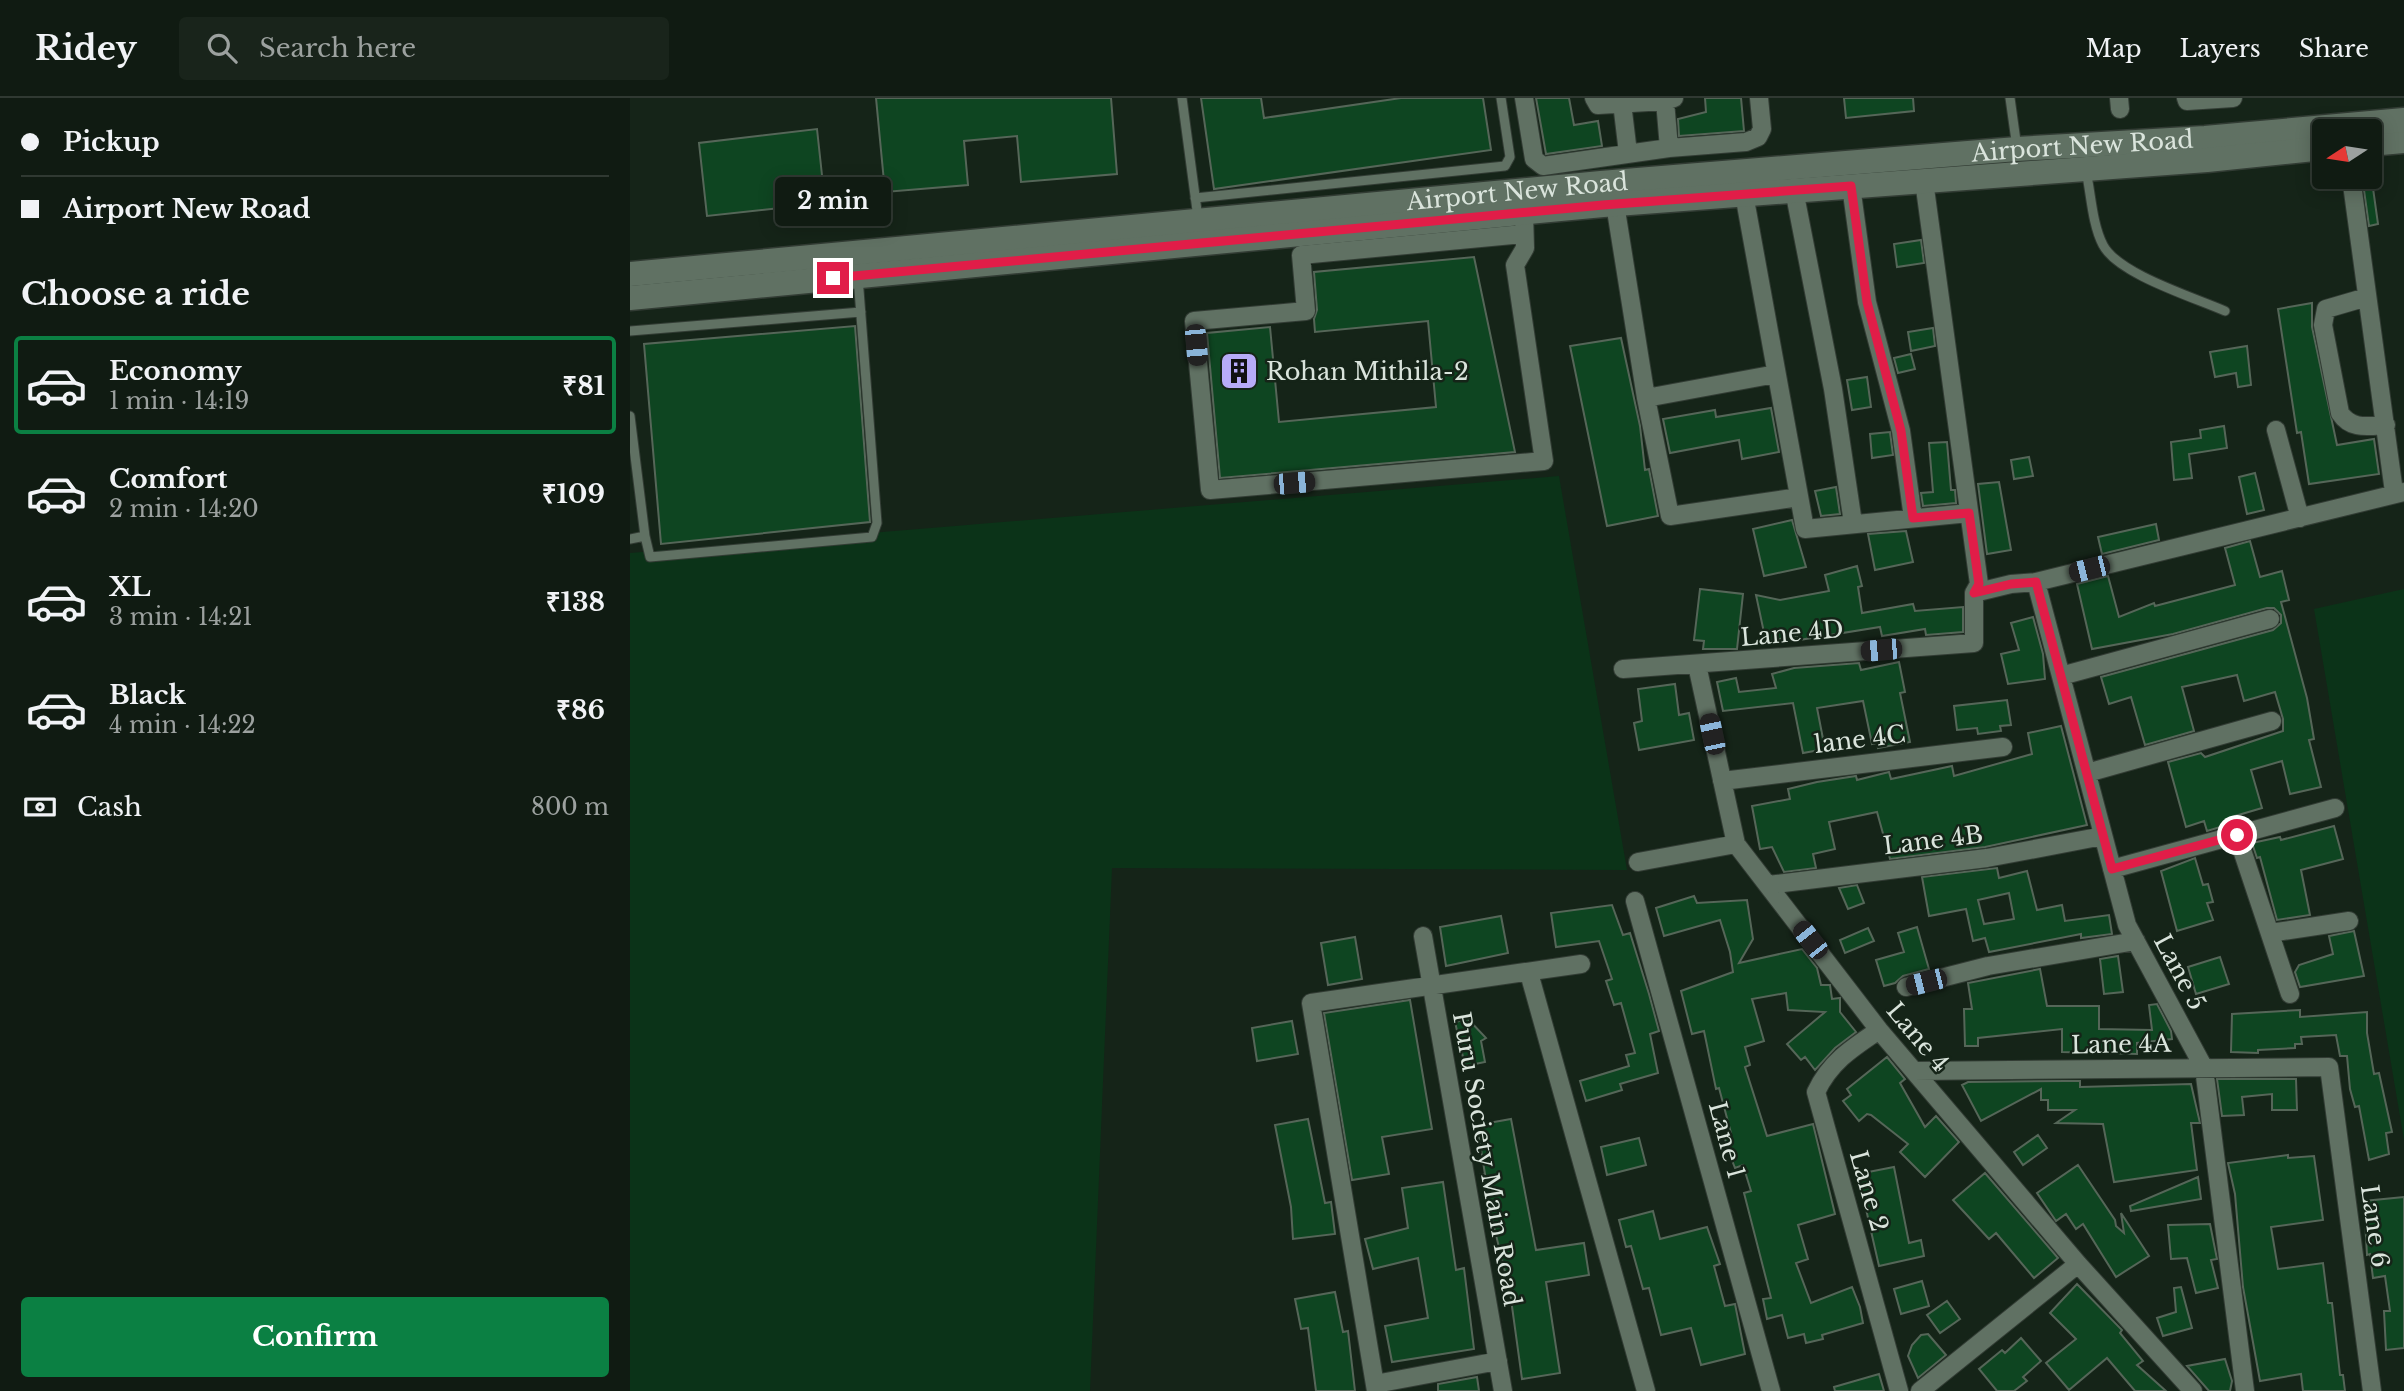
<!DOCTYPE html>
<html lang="en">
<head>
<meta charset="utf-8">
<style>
	:root { --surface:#101b12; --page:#19241b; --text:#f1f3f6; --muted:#9ca19f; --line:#303932; --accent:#0b8043 }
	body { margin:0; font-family:"Libre Baskerville",serif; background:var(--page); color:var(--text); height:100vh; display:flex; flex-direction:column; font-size:26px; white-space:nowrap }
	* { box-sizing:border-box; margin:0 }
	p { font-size:23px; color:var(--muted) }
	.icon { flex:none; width:38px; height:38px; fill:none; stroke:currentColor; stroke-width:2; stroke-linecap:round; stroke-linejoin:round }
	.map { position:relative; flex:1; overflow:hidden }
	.sheet { display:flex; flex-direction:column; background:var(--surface); width:630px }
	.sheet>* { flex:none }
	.hud { display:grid; align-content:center; height:154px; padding:0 21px; background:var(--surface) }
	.needle { width:46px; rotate:258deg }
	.fabs { position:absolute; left:1682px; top:21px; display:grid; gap:14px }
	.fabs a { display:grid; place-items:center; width:70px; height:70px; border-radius:7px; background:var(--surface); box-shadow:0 4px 18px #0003,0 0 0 2px var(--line); font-size:35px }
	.end { position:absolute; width:32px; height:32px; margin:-16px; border:9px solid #e11d48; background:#fff; box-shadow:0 0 0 4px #fff }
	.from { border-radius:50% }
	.bubble { position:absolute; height:49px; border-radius:7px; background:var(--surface); box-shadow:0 4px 18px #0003,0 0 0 2px var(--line); font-size:23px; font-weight:700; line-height:49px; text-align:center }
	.car { position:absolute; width:21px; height:42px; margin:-21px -10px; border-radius:9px; box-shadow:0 0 5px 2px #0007; background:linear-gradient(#222 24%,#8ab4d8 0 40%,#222 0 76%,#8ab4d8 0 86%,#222 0) }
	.hud b { display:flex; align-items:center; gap:24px; height:66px; font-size:26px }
	.hud b+b { border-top:2px solid var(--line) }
	.hud i { width:18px; height:18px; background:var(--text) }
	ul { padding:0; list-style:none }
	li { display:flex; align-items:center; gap:21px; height:98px; margin:0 14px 10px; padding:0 7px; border:4px solid transparent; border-radius:7px }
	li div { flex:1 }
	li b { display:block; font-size:26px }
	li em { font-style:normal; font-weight:700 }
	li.current { border-color:var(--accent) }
	li>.icon { width:63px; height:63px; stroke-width:1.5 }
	h2 { padding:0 21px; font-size:32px; line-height:84px }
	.pay { display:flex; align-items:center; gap:18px; height:77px; padding:0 21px; font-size:26px }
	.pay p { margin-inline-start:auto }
	.primary-button { display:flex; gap:14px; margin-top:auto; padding:14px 21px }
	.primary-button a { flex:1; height:80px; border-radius:7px; background:var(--accent); color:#fff; font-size:28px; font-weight:700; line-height:80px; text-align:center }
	header { display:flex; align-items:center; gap:42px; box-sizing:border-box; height:98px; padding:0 35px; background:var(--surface); border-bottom:2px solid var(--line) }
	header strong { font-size:33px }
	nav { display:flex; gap:38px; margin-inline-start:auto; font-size:24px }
	.search { width:490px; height:63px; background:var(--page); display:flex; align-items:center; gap:18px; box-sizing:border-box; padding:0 24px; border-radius:7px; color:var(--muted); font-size:26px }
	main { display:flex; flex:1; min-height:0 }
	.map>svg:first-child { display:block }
</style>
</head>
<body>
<header>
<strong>Ridey</strong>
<div class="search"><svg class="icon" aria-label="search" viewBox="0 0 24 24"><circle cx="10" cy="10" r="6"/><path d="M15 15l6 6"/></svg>Search here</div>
<nav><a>Map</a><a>Layers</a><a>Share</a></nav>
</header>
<main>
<section class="sheet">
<div class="hud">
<b><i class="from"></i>Pickup</b>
<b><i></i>Airport New Road</b>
</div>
<h2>Choose a ride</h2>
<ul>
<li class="current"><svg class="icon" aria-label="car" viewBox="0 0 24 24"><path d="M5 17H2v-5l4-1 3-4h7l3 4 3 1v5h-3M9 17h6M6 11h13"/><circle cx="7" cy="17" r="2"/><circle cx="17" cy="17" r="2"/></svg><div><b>Economy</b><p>1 min · 14:19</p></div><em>₹81</em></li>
<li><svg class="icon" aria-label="car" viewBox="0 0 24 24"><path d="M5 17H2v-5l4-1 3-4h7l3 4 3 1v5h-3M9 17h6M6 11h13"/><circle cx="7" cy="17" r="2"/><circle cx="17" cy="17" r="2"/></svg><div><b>Comfort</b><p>2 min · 14:20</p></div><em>₹109</em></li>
<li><svg class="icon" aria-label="car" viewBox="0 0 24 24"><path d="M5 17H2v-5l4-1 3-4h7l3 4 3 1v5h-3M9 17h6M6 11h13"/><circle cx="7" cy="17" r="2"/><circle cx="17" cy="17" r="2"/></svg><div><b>XL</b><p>3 min · 14:21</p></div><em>₹138</em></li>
<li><svg class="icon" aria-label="car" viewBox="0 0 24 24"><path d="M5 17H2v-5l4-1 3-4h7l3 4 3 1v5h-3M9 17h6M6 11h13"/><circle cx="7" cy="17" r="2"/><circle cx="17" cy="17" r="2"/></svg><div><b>Black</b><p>4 min · 14:22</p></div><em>₹86</em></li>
</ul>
<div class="pay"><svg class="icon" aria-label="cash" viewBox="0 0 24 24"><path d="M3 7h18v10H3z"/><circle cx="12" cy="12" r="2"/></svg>Cash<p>800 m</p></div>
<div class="primary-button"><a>Confirm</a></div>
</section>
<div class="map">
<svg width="1774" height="1293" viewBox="0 0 1774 1293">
	<rect width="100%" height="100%" fill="#152418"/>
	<!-- green -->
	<path fill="#0b3318" d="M929,378l68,394 -515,-2 -22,523h-460v-838z
		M1774,491v551l-90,-531z"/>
	<!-- building -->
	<path fill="#0e4521" stroke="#556658" stroke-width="2" fill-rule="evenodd" d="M246,0h235l6,76 -96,8 -4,-46 -53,5 4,44 -83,7z
		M571,0h60l3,20 137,-20h82l8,52 -277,39z
		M906,0h33l5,27 24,-4 4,25 -56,8z
		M1075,0h36l3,33 -65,5 -1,-17 28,-7z
		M1214,0h69l1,13 -68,7z
		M187,31l8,74 -118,13 -8,-73z
		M1742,83l6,43 -9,2 -6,-43z
		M1291,142l3,23 -27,4 -3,-23z
		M844,159l41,195 -295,26 -13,-145 63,-6 9,95 157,-15 -8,-86 -113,11 -1,-13 3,-9 -3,-38z
		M1682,205v24l25,118 37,-6 5,35 -70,10 -8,-52 -4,1 -19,-124z
		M225,228l15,196 -209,22 -17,-200z
		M1303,230l2,18 -24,5 -3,-19z
		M991,240l19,88 5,44 4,-1 9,47 -51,10 -37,-180z
		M1617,248l4,39 -13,2 -2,-14 -21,4 -5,-25z
		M1281,256l4,15 -17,4 -4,-15z
		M1237,279l4,30 -19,3 -5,-30z
		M1141,310l8,44 -37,7 -3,-19 -69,13 -7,-34 52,-9 1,7z
		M1594,328l3,22 -38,6 3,24 -18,2 -3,-38 30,-4 -1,-8z
		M1260,334l3,23 -21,3 -2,-24z
		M1317,344l4,48h4l1,13 -33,3 -2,-13 12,-1 -4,-49z
		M1399,359l4,19 -19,3 -3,-19z
		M1625,375l9,37 -17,4 -8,-37z
		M1369,384l12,68 -24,4 -9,-70z
		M1206,389l4,27 -19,2 -6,-25z
		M1162,422l14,47 -42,9 -11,-47z
		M1526,426l3,16 -57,14 -4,-17z
		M1276,433l7,31 -38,8 -7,-36z
		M1620,443l10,36 22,-6 7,29 -8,2 26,96 7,41 -5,1 12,47 -31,7 -8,-33 -31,9 11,38 -27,8 2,6 -30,9 -3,-10 -18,6 -18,-65 33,-9 4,4 78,-26v-12l-8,-27 -31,9 -7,-26 -55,12 12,44 -49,14 -14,-48 -22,7 -8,-27 172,-47 8,-7v-8l-7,-7h-7l-94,26 -81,15 -15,-65 31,-8 11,41 35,-14 1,3 80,-21 -10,-37z
		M1227,468l5,20 -4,1 4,26 51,-9 2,7 48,-4v25l-37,3 -1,-6 -43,7 -2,-9 -81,13 -1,-5 -32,7 -10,-47 24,5 49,-9 -4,-16z
		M1070,491l43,5 -6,55h-34l1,-8 -10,-1z
		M1403,519l10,37 2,25 -37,5 -7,-30 18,-4 -8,-27z
		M1269,564l6,30 -5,1 10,49 -32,6 -1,-5 -5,1 -9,-43 -46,7 8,41 -22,4 -10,-50 -70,8 -6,-29 19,-4 3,14 37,-4 -4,-14 22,-6 65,-5 2,7z
		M1045,586l4,31 10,-2 5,27 -55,10 -5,-27 8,-2 -4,-32z
		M1377,602l4,25 -11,1 1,5 -23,3 -1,-6 -20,2 -3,-24z
		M1431,628l26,99 -102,22 -95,12 -13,-47 -48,10 6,27 -22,5 3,14 -32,4 -12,-25 -12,2 -8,-43 38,-7 -2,-10 29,-7 39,-6 1,4 32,-8 2,7 61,-13 2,10 78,-22 -4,-21z
		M1704,728l9,33 -42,11 9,45 -33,5 -17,-63 -3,1 -5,-15 28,-6 1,3z
		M1565,760l8,27 5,-1 5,18 -6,1 6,17 -36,11 -16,-60z
		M1367,770l2,10 28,-7 10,39 25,-5 3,16 44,-6 3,19 -31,4v-4l-92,18 -4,-14 -12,3 -7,-32 -37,7 -7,-39zM1379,795l5,26 -30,5 -6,-24z
		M1227,787l7,18 -16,6 -9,-21z
		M1064,798l3,7 50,-3 6,39 -14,24 63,-14 15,19 4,17h9l2,14 8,-1v14l16,20 -21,16 -20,22 -10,-13 -4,3 -14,-16 38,-32 -37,-2 -2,-17 -34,6 12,42 -19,6 5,18 -5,2 22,69 46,-12 22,90 -37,11 10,34 -12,4 15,40 41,-16 8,20 3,16 -41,12 1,4 -17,4 -2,-9 -16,4 -6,-23 -15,4 -4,-20 8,-1 -27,-105 7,-2 -8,-26 -8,3 -7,-18 -4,-15 7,-2 -12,-45 -3,1 -12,-58 -12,3 -11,-43 52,-19 -3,-20 -10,-32 -56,16 -8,-28z
		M982,807l11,30 7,-2 19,61 10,37 -9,3 8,39 -38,11 2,6 -36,11 -6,-20 49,-15 -3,-11 9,-2 -14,-50 -7,2 -8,-24 6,-2 -13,-38 -43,6 -5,-34z
		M871,818l7,37 -62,13 -6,-39z
		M1287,829l12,42 -26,7 -8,7 -11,3 -8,-26 28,-8 -6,-19z
		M1238,830l6,13 -29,12 -5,-13z
		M1724,833l10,45 -64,11 -5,-15 4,-7 34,-11 -4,-18z
		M725,839l7,42 -34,6 -7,-42z
		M1488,858l5,36 -19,2 -4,-35z
		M1590,859l9,27 -33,10 -8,-27z
		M1410,871l7,37h52v23l53,1 -3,-25 8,-1 14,27 1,8 -35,4v11l-75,-2v-23l-84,9v8h-13l-1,-37h8l-4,-26z
		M780,902l22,129 -50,8 7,37 -37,6 -28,-167z
		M1670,912v7l67,-5v21l7,41 5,-1 13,59 -6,1 3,21 -20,6 -10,-54 -4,1 -5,-18 -3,-33h-7l-4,-21 -35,2 1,7h-7v4l-37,2v3l-27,-1 1,-38z
		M838,921l18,19 -5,3 4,21 -20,4 -10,-44z
		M662,923l6,33 -41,7 -5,-33z
		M1257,959l18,22 -5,4 25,44 11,-11 23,26 -34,35 -25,-25 8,-8 -37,-29 -4,-1 -8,7 -16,-20 8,-6 -4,-6z
		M1587,981h79l1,31h-25v-16l-30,3 2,18 -22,1z
		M1436,983h14v6l111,-3 9,39h-9l6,47 -83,12 -11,-58 -47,-1 19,-13h-27v-10h-7v-11l-60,32 -19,-36 6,-3z
		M678,1021l17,84 6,-1 4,32 -42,5 -2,-32 -16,-82z
		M881,1021l25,131 48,-7 5,32 -43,7 14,91 -38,6 -12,-87 -29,-118h4l-8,-49z
		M1408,1037l9,13 -24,17 -9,-13z
		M1009,1040l7,27 -39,10 -6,-28z
		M1658,1057v3l26,-2 9,64 -52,7 7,42 45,-6 5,40h4l8,72h3l2,16h-42l-2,-17 -41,7 -17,-94 -8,-93 -7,-31z
		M1448,1067l37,55 1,6 8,7 -3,-20 28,43 -33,21 -33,-53 -7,5 -10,-15 -10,7 -19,-28z
		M1264,1069l15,76 12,-3 3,16 -45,10 -21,-92z
		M1355,1075l73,85 -24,20 -38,-45 -7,6 -36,-39z
		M1568,1079l3,22 -70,12 -1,-5z
		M813,1084l13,88 8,-2 10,81 -82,13 -7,-36 43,-8 -10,-60 -45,11 -8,-30 43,-11 -6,-40z
		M1774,1099v151l-18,2 -2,-39h6l-5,-35 -12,2 -3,-24 -3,1 -3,-54z
		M1023,1113l7,28 47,-12 13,37 -6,2 11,40 10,-2 10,50 -44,11 -10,-37 -30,7 -12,-47 -6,1 -12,-43 -5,1 -7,-27z
		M1580,1126l7,35 -6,1 7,28 -22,5 -9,-35 -16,1 -3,-34z
		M1292,1183l7,25 -28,8 -7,-25z
		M1447,1186l45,46 -2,3 23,28 -6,4 29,26h-31l-28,-33 -38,32 -23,-27 30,-24 -26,-26z
		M1551,1189l11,41 -29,8 -6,-18 19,-6 -2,-24z
		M705,1194l8,40 5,-1 7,60h-39l-8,-63 -7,1 -6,-30z
		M1317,1203l13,18 -20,14 -13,-18z
		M1298,1236l18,21 -28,23 -10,-22 4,-11 9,-10z
		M1391,1240l20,23 -18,16 4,4 -13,10h-17l-18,-22 23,-19 3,3z
		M1595,1261l7,22 -2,10h-21l-22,-25z
		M1249,1276l5,17h-49l-1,-4z
		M847,1279l2,14h-41v-7z"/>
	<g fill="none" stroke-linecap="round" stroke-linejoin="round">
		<defs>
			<path id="service" d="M552,0l16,120
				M1380,0l7,50
				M1456,73c5,22 6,53 17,74 15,29 90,52 122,66
				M565,100l310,-32 5,-9 -9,-59
				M0,233l231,-19
				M0,318l15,120 5,21 222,-20 5,-14 -19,-246
				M0,441l15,-3"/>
			<path id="minor" d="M894,0l10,61 9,7 126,-18
				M964,0l4,7 67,-4
				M1044,0l-9,3 4,47 77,-6 12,-5 4,-8 -3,-31
				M1489,0l1,11
				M1556,0l1,3 46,-3
				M992,5l6,50
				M1721,79l43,315
				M1221,88l16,116 34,129 12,87
				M1164,92l39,199 20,134
				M1114,96l61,335 164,-16
				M985,106l31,194 24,118 129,-19
				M893,136l-222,21 5,56 -112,10 16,169 334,-29 -29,-196 10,-17 -1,-36
				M1737,199l-41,12 -3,16 17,88c11,17 28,13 46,12
				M1016,300l130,-24
				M1646,332l24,88
				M1406,484l91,343 77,143 41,323
				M1344,495l37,-9 25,-2 368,-90
				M1067,567l39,179 143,186 199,234 115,127
				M993,571l351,-26v-50l5,-9 -55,-403
				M1431,578l209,-57
				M1457,675l185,-52
				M1092,683l281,-34
				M1607,737l53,159
				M1008,764l98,-18
				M1482,771l223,-61
				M1138,787l219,-27 116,-22
				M1005,803l136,490
				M1640,835l79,-12
				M793,838l80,455
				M899,875l117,418
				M1276,889l82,-21 148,-25
				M1249,932c-27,18 -49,32 -63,62l83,299
				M1284,973l415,-4 43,324
				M745,1286l123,-23
				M746,1293l-65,-388 270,-39
				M1290,1293l158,-127"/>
			<g id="secondary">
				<path d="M1740,46l34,-3"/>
				<path id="s1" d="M0,176l971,-91 416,-34 188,-11 199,-18"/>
				<path d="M0,200l973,-93 604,-45 117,-12"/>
			</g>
		</defs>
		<!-- service casing -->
		<use href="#service" stroke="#323c34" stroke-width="11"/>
		<!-- minor casing -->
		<use href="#minor" stroke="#323c34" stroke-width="20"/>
		<!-- secondary casing -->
		<use href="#secondary" stroke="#323c34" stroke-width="27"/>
		<!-- service -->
		<use href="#service" stroke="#607163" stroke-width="9"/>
		<!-- minor -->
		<use href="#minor" stroke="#607163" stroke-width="18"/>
		<!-- secondary -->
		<use href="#secondary" stroke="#607163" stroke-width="24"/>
	</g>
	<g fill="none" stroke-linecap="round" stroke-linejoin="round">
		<!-- route -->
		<path stroke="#e11d48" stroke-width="9" d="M203,180l770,-73 248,-19 16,116 34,129 12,87 56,-5 10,71 -5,9 37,-9 25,-2 76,287 125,-34"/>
	</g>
	<!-- icons -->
	<defs>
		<symbol id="building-square" viewBox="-11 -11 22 22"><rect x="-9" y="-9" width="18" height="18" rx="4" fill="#b7abf8" stroke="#152418"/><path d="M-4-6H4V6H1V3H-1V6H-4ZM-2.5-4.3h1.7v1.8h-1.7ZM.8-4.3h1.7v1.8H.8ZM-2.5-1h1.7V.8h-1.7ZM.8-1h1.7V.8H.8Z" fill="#111"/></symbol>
	</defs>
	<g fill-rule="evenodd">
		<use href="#building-square" x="587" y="251" width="44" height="44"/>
	</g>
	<g text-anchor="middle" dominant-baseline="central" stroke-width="5" stroke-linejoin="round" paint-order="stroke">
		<!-- street labels -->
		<g font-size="24" fill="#dae4dc" stroke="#152418">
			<text stroke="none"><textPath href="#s1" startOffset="1458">Airport New Road</textPath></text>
			<text stroke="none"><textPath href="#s1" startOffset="891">Airport New Road</textPath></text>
			<text transform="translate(1162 535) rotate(-5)">Lane 4D</text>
			<text transform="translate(1230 641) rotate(-7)">lane 4C</text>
			<text transform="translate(1303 742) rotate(-7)">Lane 4B</text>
			<text transform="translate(1550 874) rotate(62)">Lane 5</text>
			<text transform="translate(1288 939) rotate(50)">Lane 4</text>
			<text transform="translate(1491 946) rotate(-1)">Lane 4A</text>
			<text transform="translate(1097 1042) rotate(75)">Lane 1</text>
			<text transform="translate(857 1061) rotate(80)">Puru Society Main Road</text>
			<text transform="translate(1239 1093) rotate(74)">Lane 2</text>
			<text transform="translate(1745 1128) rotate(82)">Lane 6</text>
		</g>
		<!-- poi labels -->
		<g font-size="24" fill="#dae4dc" stroke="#152418" text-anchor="start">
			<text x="636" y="273">Rohan Mithila-2</text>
		</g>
	</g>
</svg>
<div class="fabs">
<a><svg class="needle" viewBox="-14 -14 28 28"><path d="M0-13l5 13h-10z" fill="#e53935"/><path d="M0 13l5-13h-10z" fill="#9ca19f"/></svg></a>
</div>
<i class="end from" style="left:1607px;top:737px"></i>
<i class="end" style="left:203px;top:180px"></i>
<div class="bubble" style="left:145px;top:79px;width:116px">2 min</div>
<i class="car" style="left:566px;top:247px;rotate:175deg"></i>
<i class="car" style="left:664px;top:385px;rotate:85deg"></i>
<i class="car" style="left:1459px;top:471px;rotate:256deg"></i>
<i class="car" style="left:1251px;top:552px;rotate:265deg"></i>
<i class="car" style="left:1082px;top:636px;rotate:348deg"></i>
<i class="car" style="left:1180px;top:842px;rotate:322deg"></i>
<i class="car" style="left:1296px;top:884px;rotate:256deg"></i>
</div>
</main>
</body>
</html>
